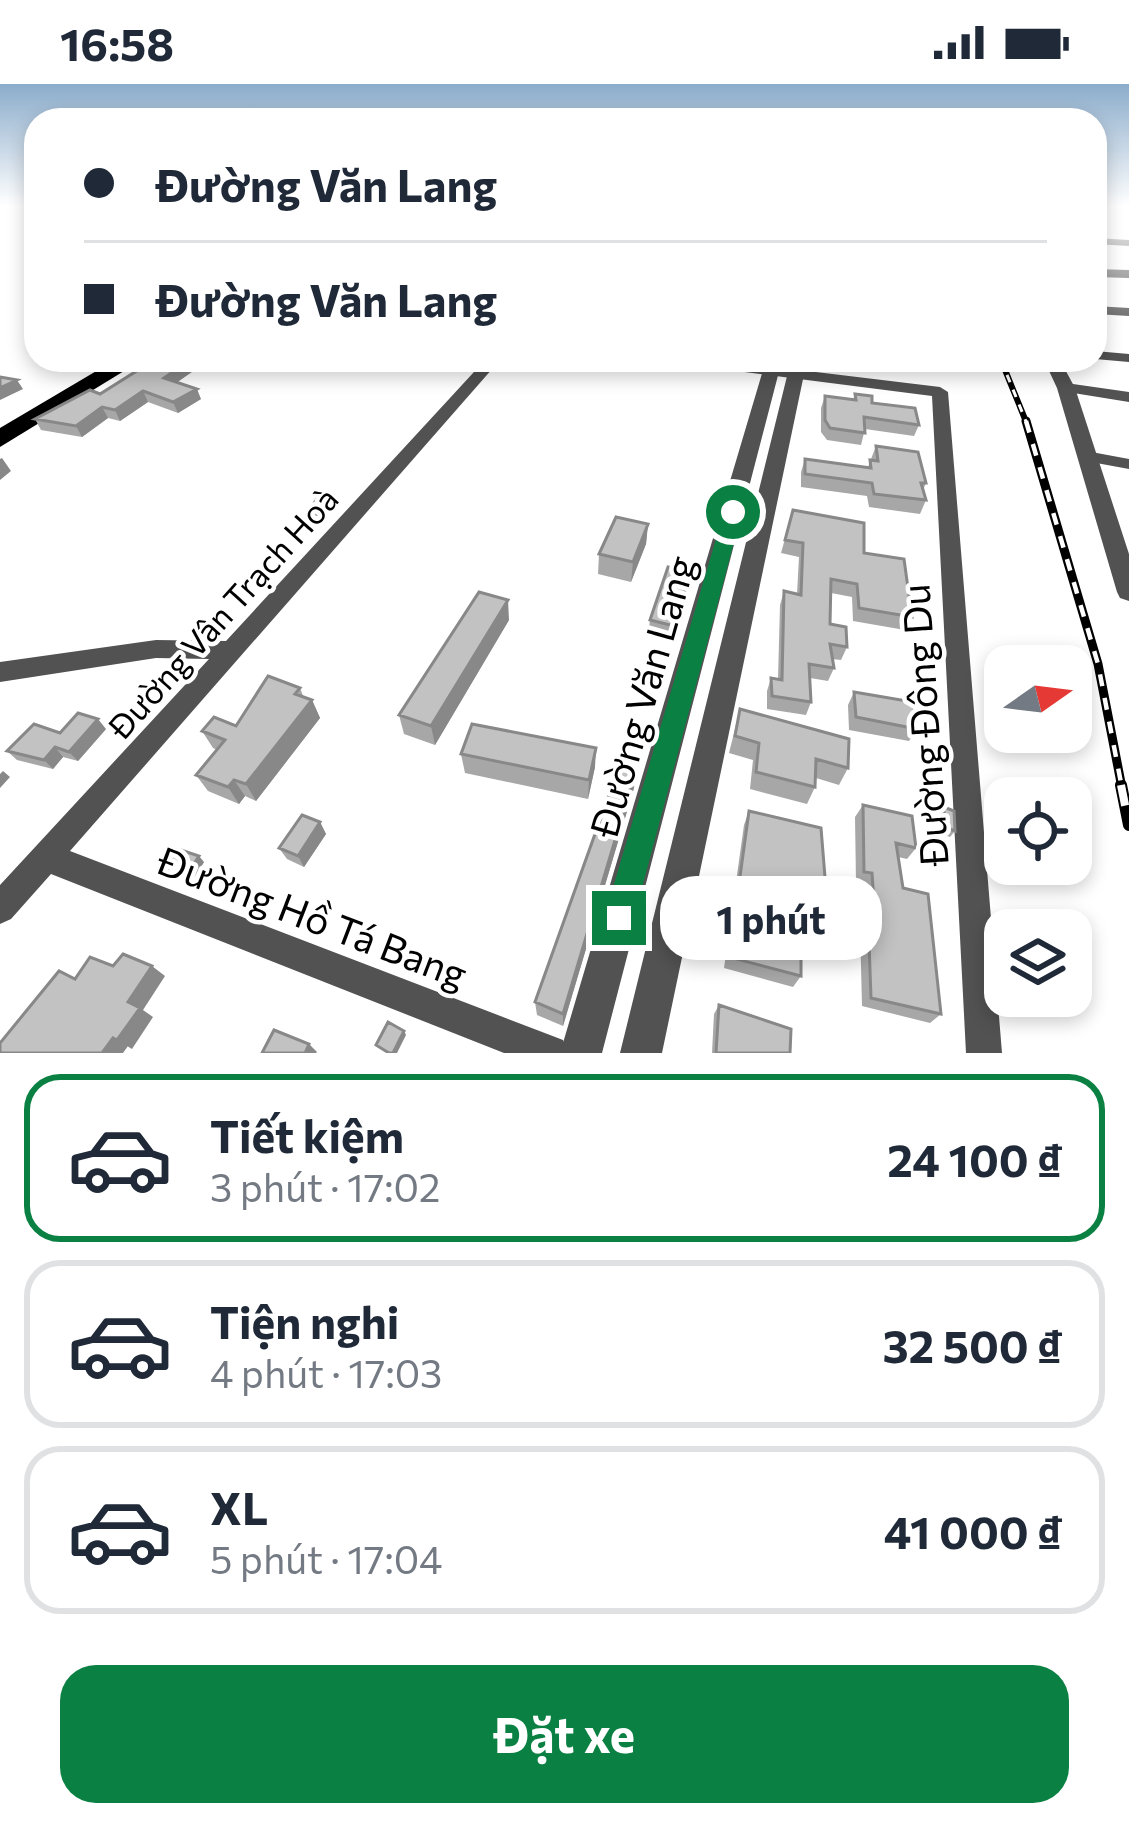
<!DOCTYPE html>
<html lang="vi">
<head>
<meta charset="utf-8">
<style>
	:root { --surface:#fff; --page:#f2f2f3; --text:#1f2937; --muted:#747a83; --line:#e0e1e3; --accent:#0b8043 }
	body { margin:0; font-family:Commissioner,sans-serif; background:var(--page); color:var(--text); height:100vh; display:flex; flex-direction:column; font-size:45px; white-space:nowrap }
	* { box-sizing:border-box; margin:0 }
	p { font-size:39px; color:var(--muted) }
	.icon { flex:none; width:66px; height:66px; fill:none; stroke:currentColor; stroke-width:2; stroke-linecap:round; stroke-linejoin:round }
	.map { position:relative; height:969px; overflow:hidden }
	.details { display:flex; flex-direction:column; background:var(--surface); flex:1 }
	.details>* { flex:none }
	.top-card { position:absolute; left:24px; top:24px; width:1083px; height:264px; border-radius:36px; box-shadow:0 6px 18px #0003; display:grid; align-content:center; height:264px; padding:0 60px; background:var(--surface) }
	.needle { width:78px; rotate:76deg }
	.fabs { position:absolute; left:984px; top:561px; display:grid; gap:24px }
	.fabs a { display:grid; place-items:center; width:108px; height:108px; border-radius:24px; background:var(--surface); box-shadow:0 6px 18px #0003; font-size:60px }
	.end { position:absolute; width:54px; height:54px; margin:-27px; border:15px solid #0b8043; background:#fff; box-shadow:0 0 0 6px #fff }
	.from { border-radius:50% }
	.bubble { position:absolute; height:84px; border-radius:36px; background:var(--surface); box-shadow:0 6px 18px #0003; font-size:39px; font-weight:700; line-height:84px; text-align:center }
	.top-card b { display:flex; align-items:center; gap:42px; height:114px; font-size:45px }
	.top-card b+b { border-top:3px solid var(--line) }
	.top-card i { width:30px; height:30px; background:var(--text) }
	ul { padding:21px 0 0; list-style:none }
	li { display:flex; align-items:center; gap:36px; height:168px; margin:0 24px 18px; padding:0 36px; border:6px solid var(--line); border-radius:36px }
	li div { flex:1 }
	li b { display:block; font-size:45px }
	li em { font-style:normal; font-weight:700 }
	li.active { border-color:var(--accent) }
	li>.icon { width:108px; height:108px; stroke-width:1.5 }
	.action { display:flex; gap:24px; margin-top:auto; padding:24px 60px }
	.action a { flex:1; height:138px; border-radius:36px; background:var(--accent); color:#fff; font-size:48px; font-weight:700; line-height:138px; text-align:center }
	.status { display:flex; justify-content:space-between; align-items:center; height:84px; padding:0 60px; background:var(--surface); direction:ltr }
	.status svg { height:33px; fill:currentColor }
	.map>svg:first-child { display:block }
</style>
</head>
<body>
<div class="status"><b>16:58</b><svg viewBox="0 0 49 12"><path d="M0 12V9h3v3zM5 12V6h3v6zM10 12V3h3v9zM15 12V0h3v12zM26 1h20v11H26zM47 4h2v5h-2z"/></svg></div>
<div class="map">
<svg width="1129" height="969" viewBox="0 0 1129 969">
	<rect width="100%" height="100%" fill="#fff"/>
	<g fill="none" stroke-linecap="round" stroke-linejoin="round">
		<!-- minor -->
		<path fill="#525252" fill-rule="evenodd" d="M1095,154l34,2v6l-34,-2z
			M1095,185l34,1v8l-34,-1z
			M1095,222l34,2v8l-34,-2z
			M1095,267l34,3v8l-34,-3z
			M485,276h15l-430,491 480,184 13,5 5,13h-64l-453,-179 -40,45 -11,5v-39l209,-226 -53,-1 -156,24v-20l156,-22 70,1z
			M675,276h42l223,27 8,5 54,661h-36l-34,-657 -250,-32z
			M1066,299l63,9v10l-68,-11 -3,-3z
			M1086,367l43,8v10l-49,-9v-8z"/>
		<!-- tertiary -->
		<path fill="#525252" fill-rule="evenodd" d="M766,276h16l-180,693h-42z
			M791,276h16l-145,693h-42z
			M1044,276h16l15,28 54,166v47l-9,-3 -3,-6 -60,-204z"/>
		<!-- trunk -->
		<path fill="#000" fill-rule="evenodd" d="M115,276h27l-142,87v-19z"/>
		<defs>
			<path id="rail-far2" d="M1001,276l26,64"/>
			<path id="rail-far1" d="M1026,337l72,243 24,124"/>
			<path id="rail" d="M1121,701l8,40"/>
		</defs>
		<!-- rail-far2 casing -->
		<use href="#rail-far2" stroke="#000" stroke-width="6"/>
		<!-- rail-far1 casing -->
		<use href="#rail-far1" stroke="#000" stroke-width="9"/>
		<!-- rail casing -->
		<use href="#rail" stroke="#000" stroke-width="12"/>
		<!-- rail-far2 -->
		<use href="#rail-far2" stroke="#fff" stroke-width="3" stroke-dasharray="8" stroke-linecap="butt"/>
		<!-- rail-far1 -->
		<use href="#rail-far1" stroke="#fff" stroke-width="4.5" stroke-dasharray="12" stroke-linecap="butt"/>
		<!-- rail -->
		<use href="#rail" stroke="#fff" stroke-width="8" stroke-dasharray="21" stroke-linecap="butt"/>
	</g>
	<!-- wall -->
	<path fill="#a7a7a7" d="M41,276h42l-15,9 -25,-6z
		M154,276h55l-32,22 24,17 -23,14 -30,-11 -28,19 -12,-3 -26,19 -41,-7 -6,-11 65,-25z
		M855,310l64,31 -5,11 -49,-7 -4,16 -34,-5 -6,-8v-24l4,-12 28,4z
		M876,362l50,37 -3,7 3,10 -6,14 -51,-7 -2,-11 -66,-9v-15l4,-13 63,8z
		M335,421l-9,13 -14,-3 -2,-6z
		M793,426l71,43 48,64 -7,13 -52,-9 -1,-24 -21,-4 -1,31 17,23 -6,13 -9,-1 2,9 -6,13 -18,-3 1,24 -5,13 -39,-6v-18l4,-13 7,1 2,-74 4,-14 13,3 2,-37 -18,-4z
		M648,440l-2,20 -15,38 -33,-8 1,-20z
		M688,501l-16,55 -24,-6 2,-14z
		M509,536l-74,125 -31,-11 -5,-19z
		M300,604l4,10 8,2 8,18 -64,83 -11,-5 -6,8 -31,-13 -12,-16 21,-25 -4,-2 -11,-17 34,-5z
		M854,608l63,37 -8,12 -60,-11 -1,-25z
		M740,625l108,59 -9,17 -23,-7 -1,9 -8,17 -57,-15 3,-29 -24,-7z
		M106,645l-28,32 -15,-4 -10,12 -36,-9 -10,-9 53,-18z
		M461,670l134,13 -7,32 -123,-26z
		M634,704l-71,238 -26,-11 -2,-13z
		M863,721l53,43 -9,11 -9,-2 5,31 38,126 -11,9 -68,-17 -2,-80 6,-8 -2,-34 -8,-1 -1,-66z
		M944,723l11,24 -5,6 -11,-4v-20z
		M749,727l81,128 -8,11 -21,-4v30l-8,11 -69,-19 20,-143z
		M320,738l6,12 -22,33 -17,-8 -8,-11z
		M204,778l-11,17 -30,-11 -5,-5z
		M719,921l71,48h-78l2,-39z"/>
	<!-- shaded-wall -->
	<path fill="#888" d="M63,276h20l-15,9z
		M190,276h19l-40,28 -5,-10z
		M17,296l6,9 -23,11v-12z
		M197,305l4,10 -23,14 -5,-11z
		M143,307l5,11 -28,19 -5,-11z
		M102,323l6,11 -26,19 -6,-11z
		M2,374l9,13 -11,9v-21z
		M334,415l1,6 -9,13 -2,-7z
		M648,440l-2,20 -15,38 2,-20z
		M690,488l-2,13 -16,55 2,-14z
		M508,516l1,20 -74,125 -4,-19z
		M312,616l8,18 -64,83 -10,-17z
		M98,635l8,10 -28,32 -9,-9z
		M55,663l8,10 -10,12 -9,-9z
		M596,664l-1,19 -7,32 1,-19z
		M636,686l-2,18 -71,238v-12z
		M3,687l7,6 -10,11v-14z
		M234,696l11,16 -6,8 -11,-17z
		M320,738l6,12 -22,33 -6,-11z
		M199,772l5,6 -11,17 -5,-6z
		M152,882l13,10 -22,34 10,7 -21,32 -15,-9 11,-38z
		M404,947l2,4 -9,18h-4z
		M113,954l15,8 -5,7h-21z
		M309,960l8,8 -1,1h-11z"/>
	<!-- building -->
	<path fill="#c2c2c2" stroke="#888" stroke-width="3" d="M154,276h36l-26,18 33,11 -24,13 -30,-11 -28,19 -13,-3 -26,19 -41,-7 55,-29 10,4z
		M0,293l17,3 -17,8z
		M855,310l17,2v7l43,5 4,17 -55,-8 1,16 -35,-5 -5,-8v-24l31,4z
		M876,362l42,6 8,31h-5l5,17 -52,-6 -2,-11 -67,-9v-15l66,9 -1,-8 8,1z
		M319,412l15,3 -10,12 -14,-2z
		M793,426l71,13v30l40,6 8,58 -53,-9 -2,-24 -26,-5 -1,45 16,3 1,20 -17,-3 4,24 -25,-4 2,38 -39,-6 -1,-18 11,2 2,-89 17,4 2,-52 -18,-3z
		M616,433l32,7 -15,38 -34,-8z
		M668,483l22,5 -16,54 -24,-6z
		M479,508l29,8 -77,126 -32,-11z
		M268,592l32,12 -5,6 17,6 -66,84 -12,-4 -6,7 -32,-12 29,-35 -23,-9 12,-14 22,9z
		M854,608l59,10 4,27 -61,-12z
		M740,625l109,30 -1,29 -32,-9 -1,28 -59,-15 3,-29 -24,-7z
		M78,629l20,6 -29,33 -14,-5 -11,13 -37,-9 27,-27 26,9z
		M472,640l124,24 -7,32 -128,-26z
		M620,680l16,6 -73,244 -28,-12z
		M863,721l49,11 4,32 -20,-5 7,45 25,6 13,120 -70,-16 -3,-83 7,2 -3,-44 -8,-1z
		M944,723l10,4 1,20 -11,-4z
		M749,727l72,17 9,111 -29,-6v43l-72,-19z
		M302,731l18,7 -22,34 -19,-8z
		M169,762l30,10 -11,17 -30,-10z
		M123,870l29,12 -24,36 12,6 -23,32 -4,-2 -11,15h-102v-10l59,-72 16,8 15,-22 23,9z
		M719,921l72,24 -1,24h-74z
		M388,938l16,9 -11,22h-4l-13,-8z
		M274,946l35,14 -4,9h-43z"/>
	<!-- sky -->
	<linearGradient id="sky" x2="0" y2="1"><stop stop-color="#8baccb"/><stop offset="0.47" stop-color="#fff"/><stop offset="1" stop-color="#fff" stop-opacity="0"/></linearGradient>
	<rect width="1129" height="259" fill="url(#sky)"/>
	<!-- route -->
	<path fill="#0b8043" d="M733,422l9,6 -108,406 -4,10 -11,4 -10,-4 -5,-10 120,-406z"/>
	<g text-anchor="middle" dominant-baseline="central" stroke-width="9" stroke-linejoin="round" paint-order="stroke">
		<!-- street labels -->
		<g font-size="33" fill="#000" stroke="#fff">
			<text transform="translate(222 528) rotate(-48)">Đường Vân Trạch Hoà</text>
		</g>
		<!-- near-street labels -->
		<g font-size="39" fill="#000" stroke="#fff">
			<text transform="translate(641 612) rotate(-74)">Đường Văn Lang</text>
			<text transform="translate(923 641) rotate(-94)">Đường Đông Du</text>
			<text transform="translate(313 832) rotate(21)">Đường Hồ Tá Bang</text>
		</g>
	</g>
</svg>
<div class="fabs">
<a><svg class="needle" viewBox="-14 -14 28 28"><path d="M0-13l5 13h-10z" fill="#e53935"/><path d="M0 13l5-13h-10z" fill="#747a83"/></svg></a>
<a><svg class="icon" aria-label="locate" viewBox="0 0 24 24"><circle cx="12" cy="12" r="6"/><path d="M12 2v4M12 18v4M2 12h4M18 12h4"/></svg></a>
<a><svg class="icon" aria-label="layers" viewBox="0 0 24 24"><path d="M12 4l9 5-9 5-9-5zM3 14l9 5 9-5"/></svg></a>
</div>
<i class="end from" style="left:733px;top:428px"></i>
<i class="end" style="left:619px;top:834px"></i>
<div class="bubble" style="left:660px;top:792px;width:222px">1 phút</div>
<div class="top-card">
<b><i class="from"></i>Đường Văn Lang</b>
<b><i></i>Đường Văn Lang</b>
</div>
</div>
<section class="details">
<ul>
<li class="active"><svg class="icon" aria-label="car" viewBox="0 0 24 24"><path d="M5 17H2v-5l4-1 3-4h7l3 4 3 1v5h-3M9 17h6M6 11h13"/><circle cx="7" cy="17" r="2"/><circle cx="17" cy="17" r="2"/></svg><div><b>Tiết kiệm</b><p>3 phút · 17:02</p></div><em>24 100 ₫</em></li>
<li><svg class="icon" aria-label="car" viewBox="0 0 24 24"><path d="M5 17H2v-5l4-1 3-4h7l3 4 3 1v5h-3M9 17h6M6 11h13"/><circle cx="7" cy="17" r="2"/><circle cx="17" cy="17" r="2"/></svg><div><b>Tiện nghi</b><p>4 phút · 17:03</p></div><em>32 500 ₫</em></li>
<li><svg class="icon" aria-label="car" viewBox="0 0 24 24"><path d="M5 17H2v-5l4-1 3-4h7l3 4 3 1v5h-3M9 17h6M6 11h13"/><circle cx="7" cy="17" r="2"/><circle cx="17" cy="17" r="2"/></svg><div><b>XL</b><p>5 phút · 17:04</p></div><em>41 000 ₫</em></li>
</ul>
<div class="action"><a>Đặt xe</a></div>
</section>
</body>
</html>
